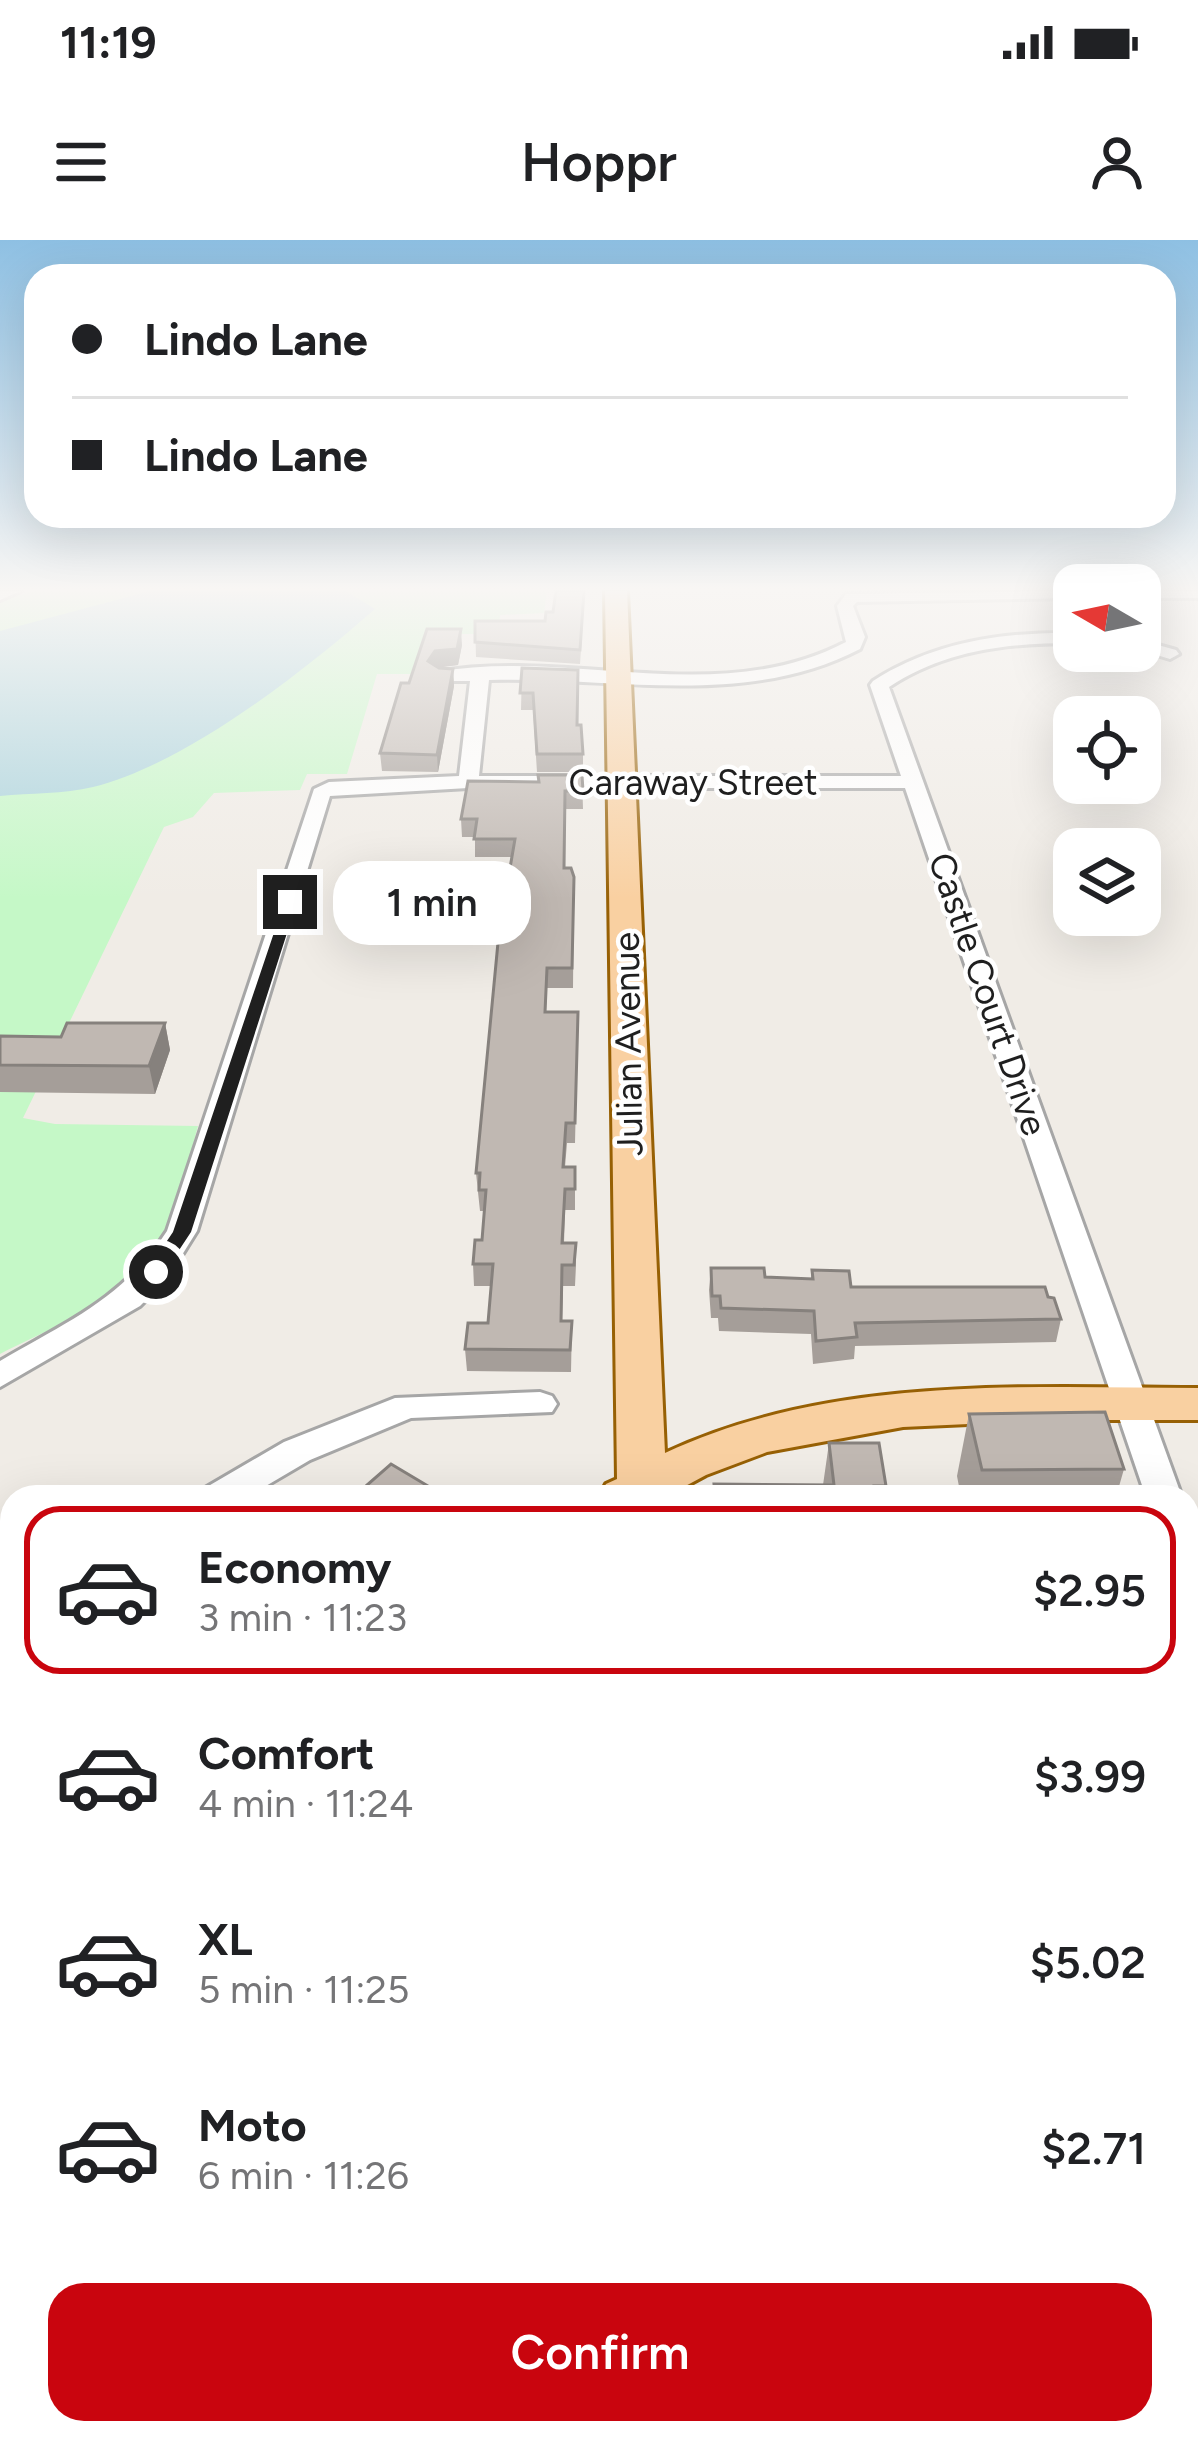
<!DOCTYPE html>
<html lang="en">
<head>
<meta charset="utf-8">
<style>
	:root { --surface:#fff; --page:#f6f6f6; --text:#202124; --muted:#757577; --line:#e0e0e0; --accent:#c9050e }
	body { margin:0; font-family:Figtree,sans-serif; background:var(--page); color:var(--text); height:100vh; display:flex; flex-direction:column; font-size:45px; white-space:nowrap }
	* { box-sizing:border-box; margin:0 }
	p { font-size:39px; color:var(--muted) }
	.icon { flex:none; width:66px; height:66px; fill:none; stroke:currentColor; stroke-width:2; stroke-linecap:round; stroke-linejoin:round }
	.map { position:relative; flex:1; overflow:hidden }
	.panel { position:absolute; left:0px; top:1245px; width:1200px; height:960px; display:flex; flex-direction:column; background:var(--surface); border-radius:36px 36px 0 0; box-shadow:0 12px 48px #0002 }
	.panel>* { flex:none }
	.guide { position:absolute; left:24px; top:24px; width:1152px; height:264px; border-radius:36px; box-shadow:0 12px 48px #0002; display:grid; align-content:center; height:264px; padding:0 48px; background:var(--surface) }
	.needle { width:78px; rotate:279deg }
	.controls { position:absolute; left:1053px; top:324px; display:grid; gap:24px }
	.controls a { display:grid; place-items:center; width:108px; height:108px; border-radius:24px; background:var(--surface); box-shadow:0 12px 48px #0002; font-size:60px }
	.end { position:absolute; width:54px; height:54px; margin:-27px; border:15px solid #1f1f1f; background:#fff; box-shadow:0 0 0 6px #fff }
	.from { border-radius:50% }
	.bubble { position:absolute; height:84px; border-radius:36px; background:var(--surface); box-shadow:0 12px 48px #0002; font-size:39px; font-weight:600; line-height:84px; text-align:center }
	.guide b { display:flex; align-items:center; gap:42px; height:114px; font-size:45px }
	.guide b+b { border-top:3px solid var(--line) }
	.guide i { width:30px; height:30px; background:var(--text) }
	ul { padding:21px 0 0; list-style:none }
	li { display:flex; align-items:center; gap:36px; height:168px; margin:0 24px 18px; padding:0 24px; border:6px solid transparent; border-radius:36px }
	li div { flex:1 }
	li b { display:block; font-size:45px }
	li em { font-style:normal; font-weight:600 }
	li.current { border-color:var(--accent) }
	li>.icon { width:108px; height:108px; stroke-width:1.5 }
	.button { display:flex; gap:24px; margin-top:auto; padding:24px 48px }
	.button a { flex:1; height:138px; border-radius:36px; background:var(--accent); color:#fff; font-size:48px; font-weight:600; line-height:138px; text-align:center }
	.status { display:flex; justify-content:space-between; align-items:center; height:84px; padding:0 60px; background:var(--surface); direction:ltr }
	.status svg { height:33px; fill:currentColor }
	header { display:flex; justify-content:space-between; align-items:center; height:156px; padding:0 48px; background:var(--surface); font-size:54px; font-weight:600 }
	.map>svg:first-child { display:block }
</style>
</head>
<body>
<div class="status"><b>11:19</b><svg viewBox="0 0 49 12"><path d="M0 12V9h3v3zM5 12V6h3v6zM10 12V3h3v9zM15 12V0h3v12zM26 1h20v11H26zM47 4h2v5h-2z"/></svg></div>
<header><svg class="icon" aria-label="menu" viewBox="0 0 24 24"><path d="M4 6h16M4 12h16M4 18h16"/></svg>Hoppr<svg class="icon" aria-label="person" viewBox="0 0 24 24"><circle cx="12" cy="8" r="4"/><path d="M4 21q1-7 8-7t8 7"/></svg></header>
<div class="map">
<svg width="1198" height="2205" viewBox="0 0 1198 2205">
	<rect width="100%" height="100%" fill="#f0ece6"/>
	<!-- park -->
	<path fill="#c5f8c7" d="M33,351h514l-3,22 -44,2 -2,19h-69l-15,40h-37l-30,100h-40l-7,16 -86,3 -21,24 -29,10 -141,291 32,6 143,2c-12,43 -19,96 -47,133 -33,46 -102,69 -151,95v-754z"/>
	<!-- water -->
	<path fill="#a8d2dc" d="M150,351h196l29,18c-72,63 -189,155 -282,178 -29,7 -63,6 -93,9v-165z"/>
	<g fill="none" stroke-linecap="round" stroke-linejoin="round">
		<!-- stream -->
		<path stroke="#a8d2dc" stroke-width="14" d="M1188,2190l10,-3
			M1125,2205l50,-12"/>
		<defs>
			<path id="minor" d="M0,351h21l-21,9z
				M1074,351v7l-217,4 -4,4 12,31 -5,12c-115,60 -247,27 -371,31l-10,96h422l-31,-91 3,-4c61,-39 129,-49 201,-48v10c-66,0 -129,7 -185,44l293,810h-36l-241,-709h-437l-138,8 -133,435 -30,48 -27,27 -140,81v-26c68,-40 123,-62 167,-130l147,-442 15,-7 130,-6 11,-95h-28l-9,-5 3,-4c136,-24 282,37 410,-30l-9,-36 9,-12z
				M1140,351h58v7h-58z
				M1140,400l36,10 3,4 -9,5 -30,-9z
				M540,1152l12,4 5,8 -5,8 -141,6 -101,42 -63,37h-47l5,-9 79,-46 111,-44z
				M1188,1310l10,3v54l-10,-3z
				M12,1435v34l-12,3v-34z
				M632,2193h58v12h-58z"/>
			<path id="major" d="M605,351h22l38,862c163,-77 358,-66 533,-65v32h-145l-150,7 -136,25 -61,23 -41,22h-66l7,-13 11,-5z
				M12,1666v63l-12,4v-63z"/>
		</defs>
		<!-- minor casing -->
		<use href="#minor" stroke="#a6a6a6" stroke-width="6"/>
		<!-- major casing -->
		<use href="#major" stroke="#976004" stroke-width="6"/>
		<!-- minor -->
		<use href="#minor" fill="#fff" fill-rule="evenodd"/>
		<!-- major -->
		<use href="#major" fill="#f9d0a1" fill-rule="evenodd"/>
	</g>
	<!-- wall -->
	<path fill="#a59e99" d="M585,351l-5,73 -104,-7 -1,-36h70l8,-9z
		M462,405l-4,20 -21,2 16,2 1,17 -16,86 -56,-1 -2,-18 29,-70z
		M522,428l55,57 6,29v18h-46l-4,-62h-12z
		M582,535l1,34h-18v59l9,9 -1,111h-26l-1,24h32l-3,131h-8l-2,24h10v43h-10l-1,33h12v22l-1,21h-12l-1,35h10l-1,51 -104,-1 -2,-22 23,-26 3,-37h-17l-1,-22 9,-24 2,-29h-4l-4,-38 35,-316h-36v-20h-13l-1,-18 78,-37z
		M165,783l5,27 -15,44 -155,-2v-56l61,1z
		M711,1028l54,9 46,2 1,-9 39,17 197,10 13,22 -5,23 -201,4 -1,13 -41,5 -2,-30 -92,-3 -1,-13h-7l-2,-28z
		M969,1174l155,55 -8,28h-155l-4,-21z
		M829,1203l57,43 -2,11h-170v-13l109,1z
		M367,1245l71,12h-70z
		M0,2019l12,1v131h-12z"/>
	<!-- shaded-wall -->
	<path fill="#86817d" d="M461,389l1,16 -4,20 -22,3 -8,-7 7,-10z
		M453,429l1,17 -16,86 -1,-17z
		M165,783l5,27 -15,44 -6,-28z"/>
	<!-- building -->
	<path fill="#c0b8b2" stroke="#86817d" stroke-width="3" d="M556,351h28l-4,59 -105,-8v-21h70l1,-9h7z
		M427,389h34l-4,20 -22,2 -7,10 11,7 14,1 -16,86 -57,-2 21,-70h8z
		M522,428l56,2 -1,55h4l2,29h-46l-4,-61h-13z
		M538,535h44l1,16h-18l-1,77h7l3,9 -2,91h-25l-2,44h33l-3,111h-9l-3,44h12v22h-10l-3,54h14l-2,22h-12l-1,56h11l-2,29 -105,-1 3,-26h20l5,-59h-20l2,-24h7l4,-50h-7l1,-17h-4l23,-241 16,-93h-41l3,-20h-16l7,-38 71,1z
		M67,783h98l-16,43 -149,-1v-29l61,1z
		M711,1028h53l1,9 48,2 -1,-9 37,1 2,16h194l3,10 6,1 7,21 -206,4 2,14 -41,4 -2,-30 -93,-3 -1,-12h-8z
		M1105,1172l19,57 -142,1 -13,-56z
		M829,1203h50l7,43h-12l1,11h-160l-1,-13 120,1z
		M391,1224l47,28 -5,5h-46l-20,-12z
		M0,2019l12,1v106h-12z"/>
	<!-- sky -->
	<linearGradient id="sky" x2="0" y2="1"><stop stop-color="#8ec0e3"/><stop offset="0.53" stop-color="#f8f6f4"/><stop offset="1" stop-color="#f8f6f4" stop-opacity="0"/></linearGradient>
	<rect width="1198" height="659" fill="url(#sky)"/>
	<!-- route -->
	<path fill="#1f1f1f" d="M285,660l12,2 -106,330 -29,44h-13l-3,-4 27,-40z"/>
	<g text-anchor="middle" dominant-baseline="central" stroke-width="9" stroke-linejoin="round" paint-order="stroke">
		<!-- far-street labels -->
		<g font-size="36" fill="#1f1f1f" stroke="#fff">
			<text x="693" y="542">Caraway Street</text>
			<text transform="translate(988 754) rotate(71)">Castle Court Drive</text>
			<text transform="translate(628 804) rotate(-91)">Julian Avenue</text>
		</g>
	</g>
</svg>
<div class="controls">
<a><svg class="needle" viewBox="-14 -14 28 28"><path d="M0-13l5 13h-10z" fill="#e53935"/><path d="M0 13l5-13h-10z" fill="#757577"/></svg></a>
<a><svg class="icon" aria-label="locate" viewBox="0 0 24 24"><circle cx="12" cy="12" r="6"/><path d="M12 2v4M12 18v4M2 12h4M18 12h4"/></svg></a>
<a><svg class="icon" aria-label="layers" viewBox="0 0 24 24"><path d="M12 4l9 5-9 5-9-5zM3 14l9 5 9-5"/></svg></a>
</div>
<i class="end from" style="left:156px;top:1032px"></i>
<i class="end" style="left:290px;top:662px"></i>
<div class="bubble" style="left:333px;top:621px;width:198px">1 min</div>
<div class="guide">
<b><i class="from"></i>Lindo Lane</b>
<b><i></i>Lindo Lane</b>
</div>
<section class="panel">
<ul>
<li class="current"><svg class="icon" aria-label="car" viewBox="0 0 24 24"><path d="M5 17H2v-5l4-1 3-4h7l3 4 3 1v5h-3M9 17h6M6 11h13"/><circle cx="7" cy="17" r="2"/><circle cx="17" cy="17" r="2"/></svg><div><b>Economy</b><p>3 min · 11:23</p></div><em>$2.95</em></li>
<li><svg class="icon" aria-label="car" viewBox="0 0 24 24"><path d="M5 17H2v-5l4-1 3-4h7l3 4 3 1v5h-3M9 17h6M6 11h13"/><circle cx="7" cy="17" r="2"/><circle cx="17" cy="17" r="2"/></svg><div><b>Comfort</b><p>4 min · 11:24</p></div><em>$3.99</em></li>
<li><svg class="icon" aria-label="car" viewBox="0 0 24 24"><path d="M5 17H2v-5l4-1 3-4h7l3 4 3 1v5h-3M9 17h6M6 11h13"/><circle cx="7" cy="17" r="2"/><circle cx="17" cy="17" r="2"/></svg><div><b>XL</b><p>5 min · 11:25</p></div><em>$5.02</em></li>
<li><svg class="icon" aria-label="car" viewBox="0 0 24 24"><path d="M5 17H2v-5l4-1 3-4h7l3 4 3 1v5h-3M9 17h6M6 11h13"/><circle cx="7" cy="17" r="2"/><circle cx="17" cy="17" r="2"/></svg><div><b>Moto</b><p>6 min · 11:26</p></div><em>$2.71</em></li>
</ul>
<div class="button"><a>Confirm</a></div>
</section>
</div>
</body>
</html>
